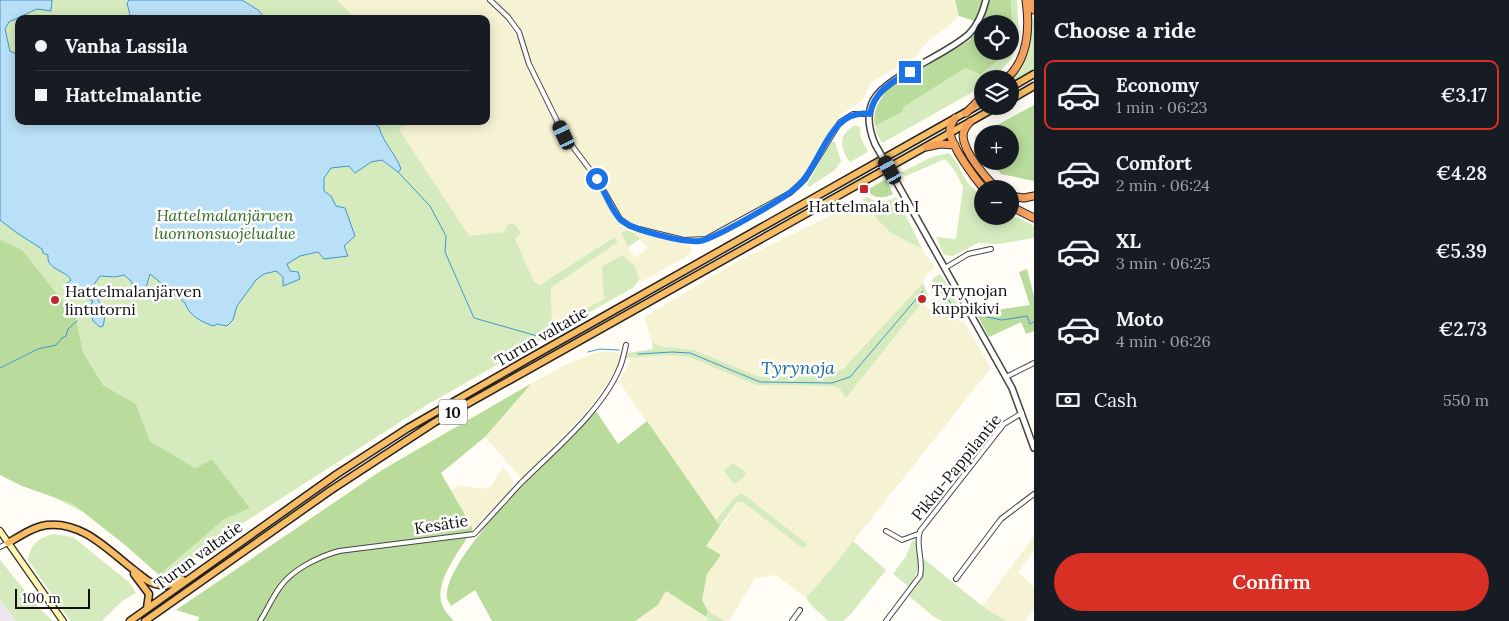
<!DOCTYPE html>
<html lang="en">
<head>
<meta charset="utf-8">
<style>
	:root { --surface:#171b24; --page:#20242c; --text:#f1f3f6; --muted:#9ea1a6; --line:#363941; --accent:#d93025 }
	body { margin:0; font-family:Lora,serif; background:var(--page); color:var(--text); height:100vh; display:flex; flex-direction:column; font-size:19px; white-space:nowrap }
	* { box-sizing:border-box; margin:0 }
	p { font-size:16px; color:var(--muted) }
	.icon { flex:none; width:28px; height:28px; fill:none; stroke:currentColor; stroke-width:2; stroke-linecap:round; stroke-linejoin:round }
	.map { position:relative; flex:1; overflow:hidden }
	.panel { display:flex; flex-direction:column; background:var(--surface); width:475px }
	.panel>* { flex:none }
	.banner { position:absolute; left:15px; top:15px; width:475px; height:110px; border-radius:10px; box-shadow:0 2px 12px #0003; display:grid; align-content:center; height:110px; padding:0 20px; background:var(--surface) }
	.controls { position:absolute; left:974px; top:15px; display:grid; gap:10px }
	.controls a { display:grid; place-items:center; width:45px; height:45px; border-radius:50%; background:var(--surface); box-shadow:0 2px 12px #0003; font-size:25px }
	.scale { position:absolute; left:15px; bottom:12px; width:75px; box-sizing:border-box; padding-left:5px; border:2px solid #111; border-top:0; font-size:14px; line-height:18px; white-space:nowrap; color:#111; -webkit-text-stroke:4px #fff; paint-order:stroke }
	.end { position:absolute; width:22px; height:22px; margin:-11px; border:6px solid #1a73e8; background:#fff; box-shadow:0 0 0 2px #fff }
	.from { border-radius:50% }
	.car { position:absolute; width:15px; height:30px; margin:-15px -8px; border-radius:6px; box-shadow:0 0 4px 1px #0007; background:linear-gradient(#222 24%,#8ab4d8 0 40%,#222 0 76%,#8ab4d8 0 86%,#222 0) }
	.banner b { display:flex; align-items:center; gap:18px; height:48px; font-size:19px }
	.banner b+b { border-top:1px solid var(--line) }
	.banner i { width:12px; height:12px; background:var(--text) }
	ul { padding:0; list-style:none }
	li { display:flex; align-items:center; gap:15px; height:70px; margin:0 10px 8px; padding:0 10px; border:2px solid transparent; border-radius:10px }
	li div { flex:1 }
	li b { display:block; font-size:19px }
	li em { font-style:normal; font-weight:600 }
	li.current { border-color:var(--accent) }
	li>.icon { width:45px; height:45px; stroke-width:1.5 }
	h2 { padding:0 20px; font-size:22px; line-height:60px }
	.pay { display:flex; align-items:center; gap:12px; height:55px; padding:0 20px; font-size:19px }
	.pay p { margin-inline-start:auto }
	.primary-button { display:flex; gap:10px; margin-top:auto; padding:10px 20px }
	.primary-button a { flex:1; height:58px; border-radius:30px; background:var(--accent); color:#fff; font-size:20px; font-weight:600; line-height:58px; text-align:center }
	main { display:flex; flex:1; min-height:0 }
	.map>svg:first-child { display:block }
</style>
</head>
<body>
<main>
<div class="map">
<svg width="1034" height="621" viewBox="0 0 1034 621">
	<rect width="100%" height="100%" fill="#fffdf5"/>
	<!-- industrial -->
	<path fill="#eee6ef" d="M0,600l16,21h-16z"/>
	<!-- farmland -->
	<path fill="#f6f3d4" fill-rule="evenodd" d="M337,0h618l4,16 -10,9 -21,16 -14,17 -42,24 -10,19 -22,14 -43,69 -10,8 -72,41 -17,7 -68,-16 -11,-8 -9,-20 -20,-31 -4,2 11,14 17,35 12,14 -5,3 13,25 14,-10 -14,-15 1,-3 56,16v8l-50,28 -2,-2 -4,-14 -12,-11 -20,11 2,33 -53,28 -1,-39 67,-46 -5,-5 -73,48 -6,-3 -20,-43 -9,-7 -36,5 -70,-108 13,-8h38l1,2 35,-2v-102h-130zM511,14l14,21 -7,4 -13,-20z
		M863,200l13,18 15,15 31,16 13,18 -9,8 -3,8 -56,62 -23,23 -16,8 -62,1 -9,-1 -63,-26 -35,-4 -7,-4 -8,-25 96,-57z
		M941,298l12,20 3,-2 7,4 28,48 -159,200 -26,30 -30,-23 -21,3 -26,43h-4l-17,-10 -6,-11 5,-26 13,-19 -14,-9 33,-44h4l58,45 -58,-53 -9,4 -18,22 -97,-138 12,-23 2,-2 34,-2 22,2 67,28 76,1 7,2 7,10 76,-95 9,8z
		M609,351l12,3 -1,9 -10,16 -21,30 -67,70 -37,-42 47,-54 33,-18 30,-12z
		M503,467l11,14 -2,8 -39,40 -22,-38 9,-6 21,4 10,-3z
		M1034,536v15l-16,21 16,15v22l-9,12h-19l-24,-15z
		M666,591l42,28 -1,2h-72l23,-16z"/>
	<!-- green -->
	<path fill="#d5ebbd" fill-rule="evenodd" d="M0,0h337l19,19h-337v102h393l-13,8 70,107 35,-4 3,-7 7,-2 7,10 -6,6 19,43 6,3 74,-48 4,5 -67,46 1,39 52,-28 -2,-33 21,-11 12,11 4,14 -5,7 -209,119 -196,126 -56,42 -6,2 -8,-1 10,-9 -60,-41 -46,-23 -63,-35zM394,154l4,18 -16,-12 -11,2zM104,264l11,13 -15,-1 -11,14 14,36 -11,-9 -4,-7 6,-9 -20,-7zM41,299l35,19 7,34 20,33 33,19 14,37 45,27 17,-9 38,49 -27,12 -24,20z
		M1011,0h6l2,37 -8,22 -17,19 -12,1v6l-13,9 -87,49 -5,-9 -2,-8 27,-14 2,-5 61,-39 35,-10 3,-7h7v-8l3,-2z
		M1029,10h2l3,10v49l-24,14v-4l7,-9z
		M856,125l4,2 1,11 7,14 -18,10c-11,-14 -12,-29 6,-37z
		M831,141l4,1 6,19 -6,9 -26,17 -2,-2z
		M949,153l6,7 12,22 15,15v19c23,0 32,-3 52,10v12l-36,6 -20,-1 -25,13 -9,-1 -8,-18 20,2 7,-52 -8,-16 -10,-12 -39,17 -6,-3 32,-16z
		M867,197c11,6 18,6 30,0l25,52 -31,-16 -15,-15 -13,-18z
		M626,230l8,3 6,6 -12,8 -7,-14z
		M940,274l4,5 22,40 -4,1 -6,-4 -3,2 -21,-35 1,-5z
		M923,283l5,12 -82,103 -7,-10 -7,-2 -76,-1 -67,-28 -22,-2 -41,3 2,-5 25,-4 -1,-7 7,4 35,4 63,26 9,1 62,-1 16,-8z
		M733,463l13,9 -3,6 -9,6 -10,-13z
		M740,494h3l64,50 -2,3h-4l-58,-45h-4l-3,2 -16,22 -4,-6 18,-22z
		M54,534l19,3 57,46 6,10 -14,8 -20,20h-32l-42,-61c2,-16 11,-22 26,-26z
		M913,539c11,14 5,36 -4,48l-16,-13 13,-18z
		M853,541l33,29 -35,44 -8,7h-15l-18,-17 -4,-6 26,-30z
		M924,559l58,47 24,15h-64l-8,-4 -25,-21 13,-18z
		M0,560l39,48 14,13h-37l-16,-21z
		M708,611l17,10h-18l1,-2 -2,-2z"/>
	<!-- forest -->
	<path fill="#b9dc9c" d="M955,0h29l-9,21 -16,-5z
		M989,0h22l2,41 -3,2v-19h-28v27h21l-3,7 -19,16 -16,-6 -61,39 -2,5 -27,14c-3,-15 4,-25 13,-37l82,-49 11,-18z
		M1034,105v76l-33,-7 -12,-13h21v-27h-28v20l-7,-17z
		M886,179l7,15c-10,5 -19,5 -26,-4z
		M0,240l22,10 54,68 7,34 20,33 33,19 14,37 45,27 17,-9 38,49 -27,12 -64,55 -34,-30 -52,-41 -51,-18 -22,-11z
		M1027,269l7,27v35l-8,3 -5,-12 -32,15 -13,-24 54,-8 -11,-33z
		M532,383l-47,54 -44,36 32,56c-11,18 -37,50 -32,72 2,8 7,14 13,20h-256l1,-4 -23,-7 206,-140z
		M596,411l22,33 29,-23 73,105 -14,20 15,9 -14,19 -5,26 6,11 -2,6 -40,-26 -8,14 -23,16h-143l-17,-31 -24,16c-3,-5 -5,-8 -4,-14 5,-44 115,-146 149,-181z"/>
	<!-- water -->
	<path fill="#b9e0f7" stroke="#3f96cf" d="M0,0h52l-1,11 -14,-2 -28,13 -4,7 5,22 9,4v66h351l9,6c4,16 17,27 22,42l-3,3 -16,-12 -11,2 -16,11 -6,-7 -18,2 -7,10v13l7,5 5,10 9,2 10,28 -11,10 4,10 -24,3 -6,-7 -18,4 -13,8 3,7 8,1 2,7 -17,7v-9l-7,-6 -12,3 -8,6 -19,26 -4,14 -6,6 -10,-2 -3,2c-11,-3 -26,-11 -29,-23l-35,-29 -5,17 -13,-3v-6l-8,-7 -9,2 -15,-1 -10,14c9,11 18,20 13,36l-3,1 -7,-6 -1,-4 -4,-7 5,-9 -19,-7 -9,-9 6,-5c-5,-10 -25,-10 -23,-25l-5,-2 -1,-4 -25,-16 -17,-13z
		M129,0h113l16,10 6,7 -2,2h-131l-4,-16z"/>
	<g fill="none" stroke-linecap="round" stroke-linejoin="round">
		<!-- stream -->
		<path stroke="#3f96cf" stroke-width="1" d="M398,172l32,34 16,30 -1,16 29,66 67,19 30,-18 1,2
			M941,288l16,25
			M986,317l16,3 25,-4 3,8 4,-2
			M588,352l12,-3 19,1
			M638,354l34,-2 18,1 70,29 72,1 18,-6 73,-86
			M0,368l38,-19 18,-4 6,-7 4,-2 2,-7 9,-8"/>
		<defs>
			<path id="minor" d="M490,0l18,17 11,15 10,32 35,71 33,44 23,40 10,7 9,3 45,11 22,-1 84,-46 15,-14 35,-57 13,-8h16
				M945,268l23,-14 23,-5
				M1006,377l28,-14
				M886,531l16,9 16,-6
				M0,547l8,-4
				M956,579l45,-60 33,-25
				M260,621c7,-11 12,-23 20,-34 13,-18 38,-30 59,-36l135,-17 3,-3c15,-16 29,-32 44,-48 32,-32 82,-73 99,-116 3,-7 4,-14 6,-22
				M792,621l8,-11
				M886,621l34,-45c4,-15 -5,-31 0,-45l84,-107 18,-11"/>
			<path id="tertiary" d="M875,144c-6,-14 -9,-31 -1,-45 15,-24 71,-43 95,-65 9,-9 14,-22 17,-34
				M897,183l115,205 22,60"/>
			<path id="secondary" d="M0,531l63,90"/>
			<path id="trunk" d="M1010,88l24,-14
				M1010,100l24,-14
				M8,543c12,-7 25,-16 39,-18 35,-4 61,25 87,45 8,6 15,14 26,15 8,2 15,-2 22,-6
				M134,574l15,20 -2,14
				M130,621l207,-147 71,-46 120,-69 454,-256
				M145,621l186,-131 104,-68 563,-316"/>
			<path id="motorway" d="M1031,0l3,10
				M1006,79c23,-20 24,-51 20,-79
				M966,113l16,-16
				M955,118c-3,5 -6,9 -5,15 3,16 24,44 34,56
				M970,122c-4,4 -7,9 -7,14 1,17 23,42 34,53
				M926,147l14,-3 15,1
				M1010,196l14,2 10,-2
				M1010,206l24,12"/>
		</defs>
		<!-- minor casing -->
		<use href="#minor" stroke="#444" stroke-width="6"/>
		<!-- tertiary casing -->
		<use href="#tertiary" stroke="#444" stroke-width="8"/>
		<!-- secondary casing -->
		<use href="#secondary" stroke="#333" stroke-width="8"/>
		<!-- trunk casing -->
		<use href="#trunk" stroke="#222" stroke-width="9"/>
		<!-- motorway casing -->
		<use href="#motorway" stroke="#222" stroke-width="9"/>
		<!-- minor -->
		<use href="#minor" stroke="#fff" stroke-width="4"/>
		<!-- tertiary -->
		<use href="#tertiary" stroke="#fff" stroke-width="5"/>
		<!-- secondary -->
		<use href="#secondary" stroke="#fff6b0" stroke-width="5.5"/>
		<!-- trunk -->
		<use href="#trunk" stroke="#f7bc64" stroke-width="6"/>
		<!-- motorway -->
		<use href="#motorway" stroke="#f5a25d" stroke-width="7"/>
		<defs>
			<path id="tertiary-bridge" d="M875,144l22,39"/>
		</defs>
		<!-- tertiary-bridge casing -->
		<use href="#tertiary-bridge" stroke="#444" stroke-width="8" stroke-linecap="butt"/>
		<!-- tertiary-bridge -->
		<use href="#tertiary-bridge" stroke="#fff" stroke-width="5"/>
	</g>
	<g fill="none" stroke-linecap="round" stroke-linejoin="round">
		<!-- route -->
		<path stroke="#1a73e8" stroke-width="6" d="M597,179c8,13 13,29 23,40 10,11 65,24 80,22 14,-2 88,-44 99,-56 23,-22 30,-77 71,-71 4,-22 21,-32 40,-42"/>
	</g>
	<!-- markers -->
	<g fill="#c4262e" stroke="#fff" stroke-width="2">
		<rect x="859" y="184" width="10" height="10" rx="2.5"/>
		<circle cx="922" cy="299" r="5"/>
		<circle cx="55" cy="300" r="5"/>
	</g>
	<g text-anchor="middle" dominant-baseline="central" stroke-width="5" stroke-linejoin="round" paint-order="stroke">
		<!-- shield labels -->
		<rect fill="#fff" stroke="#585858" stroke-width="1" x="439" y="399.5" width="28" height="25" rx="4"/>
		<g font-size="15" font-weight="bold" fill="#111">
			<text x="453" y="412">10</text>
		</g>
		<!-- poi labels -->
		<g font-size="16" fill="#111" stroke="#fff" text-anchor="start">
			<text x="864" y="206" text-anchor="middle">Hattelmala th I</text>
			<text x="932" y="290">Tyrynojan<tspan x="932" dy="18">kuppikivi</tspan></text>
			<text x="65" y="291">Hattelmalanjärven<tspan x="65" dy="18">lintutorni</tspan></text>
		</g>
		<!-- park labels -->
		<g font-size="16" font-style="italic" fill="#2f6b1f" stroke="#fff">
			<text x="225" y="215">Hattelmalanjärven<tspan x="225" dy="18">luonnonsuojelualue</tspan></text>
		</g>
		<!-- street labels -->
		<g font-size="16" fill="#111" stroke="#fff">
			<text transform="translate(541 336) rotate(-30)">Turun valtatie</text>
			<text transform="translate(956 467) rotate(-51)">Pikku-Pappilantie</text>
			<text transform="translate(441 524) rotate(-9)">Kesätie</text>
			<text transform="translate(198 555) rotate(-36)">Turun valtatie</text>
		</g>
		<!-- water labels -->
		<g font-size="18" font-style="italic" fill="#1768a6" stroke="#fff">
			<text x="798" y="367">Tyrynoja</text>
		</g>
	</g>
</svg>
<div class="controls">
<a><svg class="icon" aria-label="locate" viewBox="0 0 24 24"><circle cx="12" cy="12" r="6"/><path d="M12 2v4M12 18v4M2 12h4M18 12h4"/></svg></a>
<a><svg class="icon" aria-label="layers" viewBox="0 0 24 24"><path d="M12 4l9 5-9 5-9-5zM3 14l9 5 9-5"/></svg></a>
<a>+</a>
<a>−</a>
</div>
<div class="scale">100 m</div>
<i class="end from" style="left:597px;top:179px"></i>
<i class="end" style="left:910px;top:72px"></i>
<i class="car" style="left:564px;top:135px;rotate:335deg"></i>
<i class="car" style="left:890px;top:170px;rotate:331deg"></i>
<div class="banner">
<b><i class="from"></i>Vanha Lassila</b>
<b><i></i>Hattelmalantie</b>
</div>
</div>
<section class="panel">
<h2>Choose a ride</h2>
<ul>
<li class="current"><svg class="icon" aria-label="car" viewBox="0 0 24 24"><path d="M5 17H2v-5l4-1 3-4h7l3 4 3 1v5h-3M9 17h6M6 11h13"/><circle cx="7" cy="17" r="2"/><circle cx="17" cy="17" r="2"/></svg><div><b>Economy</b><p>1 min · 06:23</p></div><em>€3.17</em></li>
<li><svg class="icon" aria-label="car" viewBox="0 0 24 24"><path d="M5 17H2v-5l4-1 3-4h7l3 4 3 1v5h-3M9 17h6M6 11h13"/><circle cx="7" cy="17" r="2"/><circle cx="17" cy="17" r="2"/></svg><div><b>Comfort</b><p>2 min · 06:24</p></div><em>€4.28</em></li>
<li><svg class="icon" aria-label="car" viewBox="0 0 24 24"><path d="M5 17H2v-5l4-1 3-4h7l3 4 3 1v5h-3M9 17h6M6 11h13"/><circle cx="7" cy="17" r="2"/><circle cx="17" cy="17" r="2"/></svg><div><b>XL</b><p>3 min · 06:25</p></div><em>€5.39</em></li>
<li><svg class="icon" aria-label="car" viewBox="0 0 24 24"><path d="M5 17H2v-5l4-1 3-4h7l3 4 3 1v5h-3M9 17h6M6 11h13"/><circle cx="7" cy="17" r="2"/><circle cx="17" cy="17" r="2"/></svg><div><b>Moto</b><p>4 min · 06:26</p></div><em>€2.73</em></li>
</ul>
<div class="pay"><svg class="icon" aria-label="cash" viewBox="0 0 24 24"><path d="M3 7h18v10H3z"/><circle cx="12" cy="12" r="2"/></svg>Cash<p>550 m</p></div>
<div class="primary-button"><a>Confirm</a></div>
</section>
</main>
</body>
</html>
